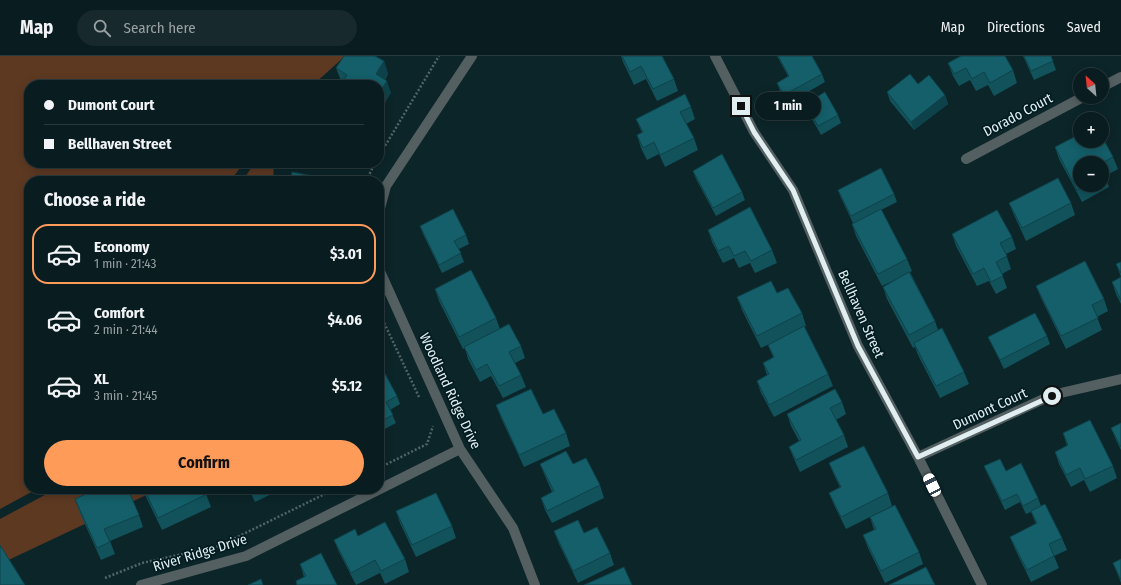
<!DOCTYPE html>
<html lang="en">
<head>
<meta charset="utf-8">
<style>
	:root { --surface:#091c1f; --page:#17292c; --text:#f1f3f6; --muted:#99a1a4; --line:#293a3d; --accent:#ff9b59 }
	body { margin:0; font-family:"Fira Sans Condensed",sans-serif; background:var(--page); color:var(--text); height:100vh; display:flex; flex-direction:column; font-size:15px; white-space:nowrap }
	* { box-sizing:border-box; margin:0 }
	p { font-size:13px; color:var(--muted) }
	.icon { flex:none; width:22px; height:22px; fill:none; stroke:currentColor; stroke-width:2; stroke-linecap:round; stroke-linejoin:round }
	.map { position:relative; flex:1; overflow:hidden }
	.side { position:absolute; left:24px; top:120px; width:360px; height:318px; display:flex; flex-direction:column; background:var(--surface); border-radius:16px; box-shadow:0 2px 10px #0003,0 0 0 1px var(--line) }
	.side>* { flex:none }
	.hud { position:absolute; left:24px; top:24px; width:360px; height:88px; border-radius:16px; box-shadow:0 2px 10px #0003,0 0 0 1px var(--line); display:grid; align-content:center; height:88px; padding:0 20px; background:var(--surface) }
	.needle { width:26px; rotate:333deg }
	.tools { position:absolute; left:1073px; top:12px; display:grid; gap:8px }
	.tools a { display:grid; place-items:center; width:36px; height:36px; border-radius:50%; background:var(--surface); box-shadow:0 2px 10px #0003,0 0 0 1px var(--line); font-size:20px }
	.end { position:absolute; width:18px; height:18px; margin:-9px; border:5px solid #e0eef1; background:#111; box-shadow:0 0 0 2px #111 }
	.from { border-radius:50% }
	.bubble { position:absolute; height:28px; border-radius:14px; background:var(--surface); box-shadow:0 2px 10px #0003,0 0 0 1px var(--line); font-size:13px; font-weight:700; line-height:28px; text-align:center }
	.car { position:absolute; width:12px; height:24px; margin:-12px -6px; border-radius:5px; box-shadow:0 0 3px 1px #0007; background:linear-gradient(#fff 24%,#345 0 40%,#fff 0 76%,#345 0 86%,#fff 0) }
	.hud b { display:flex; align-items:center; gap:14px; height:38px; font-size:15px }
	.hud b+b { border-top:1px solid var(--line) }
	.hud i { width:10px; height:10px; background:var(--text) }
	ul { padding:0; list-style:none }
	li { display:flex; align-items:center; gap:12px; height:60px; margin:0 8px 6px; padding:0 12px; border:2px solid transparent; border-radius:16px }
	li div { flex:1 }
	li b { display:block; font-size:15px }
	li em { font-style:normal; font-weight:700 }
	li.current { border-color:var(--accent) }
	li>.icon { width:36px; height:36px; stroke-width:1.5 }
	h2 { padding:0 20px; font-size:18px; line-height:48px }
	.action { display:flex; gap:8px; margin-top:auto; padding:8px 20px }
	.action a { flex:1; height:46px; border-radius:24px; background:var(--accent); color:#111; font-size:16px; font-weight:700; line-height:46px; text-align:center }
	header { display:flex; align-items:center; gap:24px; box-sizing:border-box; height:56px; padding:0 20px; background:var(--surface); border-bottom:1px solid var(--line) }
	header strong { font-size:19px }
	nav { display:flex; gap:22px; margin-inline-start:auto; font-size:14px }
	.search { width:280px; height:36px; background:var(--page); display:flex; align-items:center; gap:10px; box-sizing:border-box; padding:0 14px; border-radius:22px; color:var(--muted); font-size:15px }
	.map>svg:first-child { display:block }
</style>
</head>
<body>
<header>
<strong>Map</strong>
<div class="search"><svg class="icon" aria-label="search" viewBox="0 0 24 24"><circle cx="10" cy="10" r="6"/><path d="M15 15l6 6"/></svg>Search here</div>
<nav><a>Map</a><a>Directions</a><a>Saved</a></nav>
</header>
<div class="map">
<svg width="1121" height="529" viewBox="0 0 1121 529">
	<rect width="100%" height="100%" fill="#0c2529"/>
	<!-- green -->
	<path fill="#5d3922" d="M0,0h345l-32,29h-284v78h215l-14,18h-201v308h8l-37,20z
		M255,107h19l-1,18h-31z
		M56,433h103l-159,75v-45z"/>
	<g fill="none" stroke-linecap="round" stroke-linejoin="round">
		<!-- path -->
		<path stroke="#4f6569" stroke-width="2.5" stroke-dasharray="2 2" stroke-linecap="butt" d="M379,100l60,-100
			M366,125l9,-18
			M379,256l40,85
			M379,412l48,-24 6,-18
			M105,522l37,-15 77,-17 116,-57"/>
		<!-- minor -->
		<path stroke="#545f61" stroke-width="10" d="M715,0l39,76 39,58 65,156 60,111 64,128
			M1102,31l19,-10
			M966,103l117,-62
			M379,156l7,-26 86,-130
			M379,213l81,180 53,79 22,57
			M918,401l134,-62 69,-16
			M141,529l105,-29 214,-107"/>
	</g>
	<!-- wall -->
	<path fill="#11525b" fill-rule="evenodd" d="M621,0h41l12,23 4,12 -21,10 -11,-22 -12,6 -11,-23z
		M777,0h35l10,18 3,8 -38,22 -7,-13 -3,-8 11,-7z
		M1023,0h28l5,14 -22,10z
		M384,5l4,13 -3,6 6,13 -48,-11 -2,-1 -5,-13z
		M948,7l65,7 4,13 -23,13 -6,-11 -12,6 -6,-11 -11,6 -6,-10z
		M918,28l27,11 3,9 -34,26 -24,-29 -3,-9z
		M805,48l33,11 3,8 -20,12 -13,-23z
		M691,51l4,12 -9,5 8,14 4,12 -33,17 -6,-13 -12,6 -6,-12 -4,-13 5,-2 -6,-14z
		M1088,87l25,14 5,12 -13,7 4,11 -27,15 -23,-43 -4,-12zM1080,107h22v22h-22z
		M317,107h14l-4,6z
		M693,115l49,21 3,8 -29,16 -20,-37z
		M838,134l56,4 3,8 -16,8 26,49 5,12 -2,1 25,49 3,9 26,42 5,12 -29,14 -22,-43 -3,-8 -2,1 -26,-49 -4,-12 16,-9 -17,8 -26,-50 -4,-12 1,-1 -12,-25z
		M1009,147h62l4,12 -49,26 -12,-26z
		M420,170l46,9 3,9 -10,5 5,13 -22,11 -19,-39z
		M708,174l64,20 5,13 -22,10 -5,-10 -11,5 -5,-10 -11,5 -11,-21z
		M952,178l60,3 4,12 -10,5 5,15 -9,5 5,14 -11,6 -7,-13 -12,5 -21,-40z
		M1121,206v15l-5,-13z
		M1121,221v27l-5,-10 -4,-12z
		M1036,230l68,13 4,12 -11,6 5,13 -36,19 -25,-51z
		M435,233l61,29 4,11 21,17 4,12 -10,5 6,12 5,12 -23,11 -12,-22 -11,6 -12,-23 -3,-11 -2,1 -24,-48z
		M777,237l25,20 4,13 -2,1 24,47 5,12 -59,31 -13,-24 -4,-12 10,-6 -4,-12 10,-6 -5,-12 6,-3 -13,6 -19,-38 -5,-13z
		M1047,280l3,8 -46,25 -16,-32z
		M379,316l18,24 3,8 -10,6 6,13 -17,9z
		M842,346l4,12 -10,6 8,15 4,12 -48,25 -6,-13 -5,-12 10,-6 -8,-15 -4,-12z
		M496,349l47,9 23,19 4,13 -46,21 -23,-49z
		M1121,367v27l-5,-10 -5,-12z
		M1063,377l50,33 4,12 -27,14 -6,-12 -13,7 -12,-23 -4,-12 12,-6z
		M829,407l59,30 4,13 -46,23 -12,-24 -5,-12 11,-6 -6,-12z
		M540,408h33l27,21 4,13 -52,25 -7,-13 -4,-12 11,-6 -7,-16z
		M984,410l22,5 32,27 3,8 21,32 5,12 -13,6 5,12 -28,14 -16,-33 -5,-12 26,-13 -5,-12 -5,2 -6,-12 -15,8 -17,-35z
		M143,433h61l7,18 -49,23 -17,-35z
		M214,433h13l-10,5z
		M249,433h28l1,2 -23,11z
		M75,443l64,16 4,12 -33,14 5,13 -14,6 -22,-49z
		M396,455l56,15 4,12 -40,19 -16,-34z
		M870,461l49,35 4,12 -38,19 -17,-35 -5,-13 11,-5z
		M554,475l30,2 26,20 4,12 -36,18 -19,-39z
		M358,480l47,23 4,13 -24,12 -5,-11 -24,12 -17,-33 -5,-12z
		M1121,503v24l-8,-20z
		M300,508l37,21h-40l-1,-4 8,-4z"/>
	<!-- shaded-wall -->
	<path fill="#0e424a" d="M384,5l4,13 -8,13 -4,-13z
		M387,25l4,12 -12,20v-20z
		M945,39l3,9 -34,26 -3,-8z
		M324,107h7l-4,6z"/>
	<!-- building -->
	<path fill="#145f6a" stroke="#0e424a" d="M344,0h31l9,5 -8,13 11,7 -8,12v-8h-38l6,-10 -11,-7z
		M622,0h40l12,23 -21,10 -12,-23 -11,6z
		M778,0h34l10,18 -38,21 -7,-12 12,-7z
		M961,0h44l8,14 -23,13 -6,-11 -12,7 -6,-11 -12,6 -6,-11z
		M1024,0h27l2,5 -22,10z
		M910,18l8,10 11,-9 16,20 -34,27 -24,-30z
		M825,36l13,23 -20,11 -13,-22z
		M685,38l6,13 -11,5 14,26 -34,17 -6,-13 -11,6 -6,-13 6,-3 -7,-13z
		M1080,78v7h7l1,2 4,-2h10v-5l11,21 -11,6h-22v22h6l-9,5 -22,-43z
		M722,98l20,38 -29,16 -20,-37z
		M881,112l13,26 -43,22 -13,-26z
		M1102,113l3,6 -3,2z
		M292,116l37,7 -1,2h-37z
		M1058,122l13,25 -49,25 -13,-25z
		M750,151l22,43 -21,11 -6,-10 -11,5 -5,-10 -11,5 -10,-21z
		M453,153l13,26 -12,6 7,12 -22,12 -19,-39z
		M881,153l26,50 -29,15 -26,-50z
		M997,154l15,27 -12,6 7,13 -11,6 7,14 -12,6 -7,-14 -11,6 -21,-40z
		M1085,205l19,38 -12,6 6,13 -37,18 -25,-50z
		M1121,206v11l-5,-9z
		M471,214l25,48 -37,19 -24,-48z
		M909,216l26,49 -26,14 -26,-48z
		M1121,221v23l-9,-18z
		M771,225l6,12 11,-5 14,25 -45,23 -20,-39z
		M1035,257l12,23 -47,24 -12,-23z
		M509,268l12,22 -12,6 12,23 -22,11 -12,-22 -11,6 -12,-23z
		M804,270l24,48 -59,31 -12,-24 12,-7 -6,-11 11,-6 -6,-12z
		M942,272l22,44 -28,14 -22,-43z
		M383,314l14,26 -11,6 7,13 -14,7v-50z
		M531,333l12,25 11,-5 12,24 -47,22 -23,-50z
		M835,333l7,13 -12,6 14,27 -48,25 -7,-13 12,-7 -14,-26z
		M1090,364l23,46 -28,13 -5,-11 -14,7 -11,-23 13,-7 -5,-12z
		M1121,367v24l-10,-19z
		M864,390l24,47 -47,24 -12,-24 12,-6 -12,-24z
		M566,395l7,13 13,-6 14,27 -53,26 -6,-13 13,-7 -14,-27z
		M1000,403l6,12 15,-8 17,35 -15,8 -6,-12 -15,7 -18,-35z
		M97,433h31l11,26 -35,14 6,13 -13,6 -22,-49z
		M144,433h60l3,5 -49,24z
		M436,437l16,33 -40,19 -16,-34z
		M1045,448l17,34 -13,6 5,12 -27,14 -17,-33 27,-14 -6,-12z
		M895,449l24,47 -38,19 -18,-36 13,-6 -6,-12z
		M578,464l6,13 13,-6 13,26 -37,18 -19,-40z
		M385,466l20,37 -24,12 -6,-11 -24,13 -17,-33 21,-11 3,7z
		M0,489l25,40h-25z
		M321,497l16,32h-40l-1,-4 10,-5 -6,-12z
		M1121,503v21l-8,-17z
		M624,511l8,18h-48z
		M926,511l9,18h-46z
		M261,523l2,6h-15z"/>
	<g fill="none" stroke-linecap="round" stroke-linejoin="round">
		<!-- route -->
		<path stroke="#e0eef1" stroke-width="5" d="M741,50l13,26 39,58 65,156 60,111 134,-61"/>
	</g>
	<g text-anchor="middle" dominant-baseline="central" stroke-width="3.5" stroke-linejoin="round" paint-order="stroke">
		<!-- street labels -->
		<g font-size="14" fill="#e0eef1" stroke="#031c20">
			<text transform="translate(1018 59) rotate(-28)">Dorado Court</text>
			<text transform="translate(861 258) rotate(66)">Bellhaven Street</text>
			<text transform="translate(450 335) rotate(65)">Woodland Ridge Drive</text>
			<text transform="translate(990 353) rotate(-25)">Dumont Court</text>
			<text transform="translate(200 497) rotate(-17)">River Ridge Drive</text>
		</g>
	</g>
</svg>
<div class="tools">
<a><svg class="needle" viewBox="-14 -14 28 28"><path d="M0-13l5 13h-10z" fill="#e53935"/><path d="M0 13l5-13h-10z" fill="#99a1a4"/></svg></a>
<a>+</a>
<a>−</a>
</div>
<i class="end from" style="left:1052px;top:340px"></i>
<i class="end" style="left:741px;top:50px"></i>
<div class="bubble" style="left:755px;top:36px;width:66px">1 min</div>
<i class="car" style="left:932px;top:429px;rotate:334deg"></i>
<div class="hud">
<b><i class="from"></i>Dumont Court</b>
<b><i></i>Bellhaven Street</b>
</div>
<section class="side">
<h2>Choose a ride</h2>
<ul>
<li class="current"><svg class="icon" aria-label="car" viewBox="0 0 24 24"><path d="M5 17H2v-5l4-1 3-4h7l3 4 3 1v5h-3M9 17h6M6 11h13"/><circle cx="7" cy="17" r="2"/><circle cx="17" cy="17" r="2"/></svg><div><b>Economy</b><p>1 min · 21:43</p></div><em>$3.01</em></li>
<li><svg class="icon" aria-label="car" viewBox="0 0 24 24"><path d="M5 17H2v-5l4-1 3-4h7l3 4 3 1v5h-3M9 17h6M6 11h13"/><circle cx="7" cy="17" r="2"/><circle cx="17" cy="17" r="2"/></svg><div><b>Comfort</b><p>2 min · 21:44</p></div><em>$4.06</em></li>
<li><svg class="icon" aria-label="car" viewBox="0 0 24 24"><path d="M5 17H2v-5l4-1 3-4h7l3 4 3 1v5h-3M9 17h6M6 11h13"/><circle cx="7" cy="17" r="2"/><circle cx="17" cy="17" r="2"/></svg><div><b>XL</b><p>3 min · 21:45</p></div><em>$5.12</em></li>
</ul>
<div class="action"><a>Confirm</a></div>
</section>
</div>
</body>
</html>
